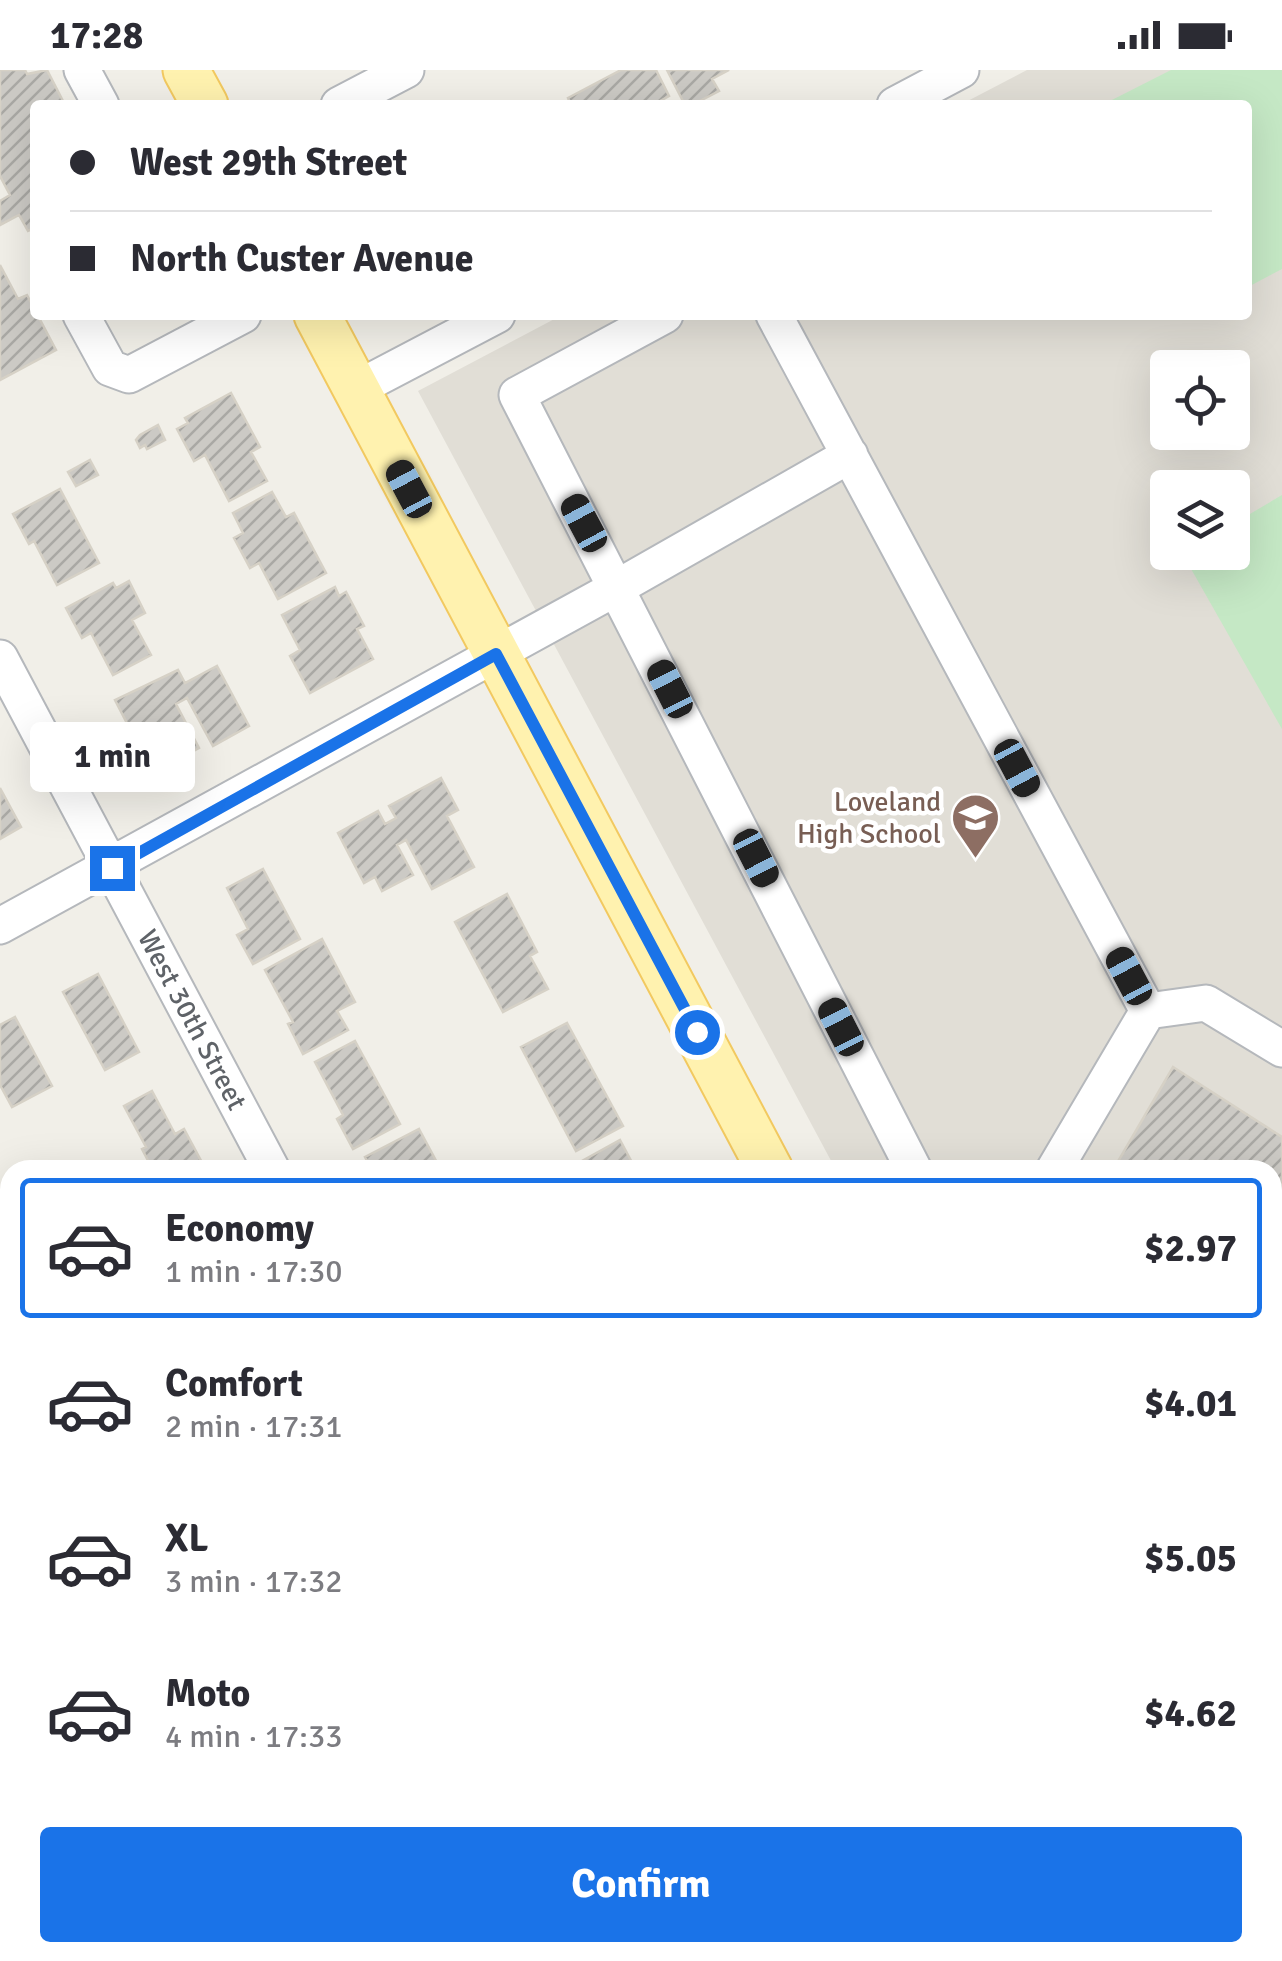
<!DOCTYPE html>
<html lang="en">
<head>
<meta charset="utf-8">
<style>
	:root { --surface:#fff; --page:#f7f7f7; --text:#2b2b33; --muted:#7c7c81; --line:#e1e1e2; --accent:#1a73e8 }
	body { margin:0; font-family:Signika,sans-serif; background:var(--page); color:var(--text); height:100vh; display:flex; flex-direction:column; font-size:38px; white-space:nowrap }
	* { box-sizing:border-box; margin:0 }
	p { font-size:32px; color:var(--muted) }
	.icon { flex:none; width:55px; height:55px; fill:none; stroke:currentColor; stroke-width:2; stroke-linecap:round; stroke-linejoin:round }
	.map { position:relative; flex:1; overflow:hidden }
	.side { position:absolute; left:0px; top:1090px; width:1282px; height:802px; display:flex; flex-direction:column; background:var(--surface); border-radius:30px 30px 0 0; box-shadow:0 10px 40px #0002 }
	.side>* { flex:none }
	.hud { position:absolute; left:30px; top:30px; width:1222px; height:220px; border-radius:10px; box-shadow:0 10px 40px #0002; display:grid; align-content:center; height:220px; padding:0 40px; background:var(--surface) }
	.tools { position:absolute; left:1150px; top:280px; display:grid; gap:20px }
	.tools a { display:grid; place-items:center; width:100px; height:100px; border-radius:10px; background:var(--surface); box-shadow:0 10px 40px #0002; font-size:50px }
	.end { position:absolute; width:45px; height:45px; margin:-22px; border:12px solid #1a73e8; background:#fff; box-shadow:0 0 0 5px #fff }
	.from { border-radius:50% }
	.bubble { position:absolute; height:70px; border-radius:10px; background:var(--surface); box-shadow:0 10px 40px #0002; font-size:32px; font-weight:700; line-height:70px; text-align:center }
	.car { position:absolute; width:30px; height:60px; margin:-30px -15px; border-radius:12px; box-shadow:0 0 8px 2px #0007; background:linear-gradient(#222 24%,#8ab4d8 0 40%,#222 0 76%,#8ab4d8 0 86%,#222 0) }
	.hud b { display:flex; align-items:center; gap:35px; height:95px; font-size:38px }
	.hud b+b { border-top:2px solid var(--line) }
	.hud i { width:25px; height:25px; background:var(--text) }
	ul { padding:18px 0 0; list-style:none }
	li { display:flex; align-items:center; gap:30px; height:140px; margin:0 20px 15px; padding:0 20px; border:5px solid transparent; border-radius:10px }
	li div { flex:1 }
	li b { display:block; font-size:38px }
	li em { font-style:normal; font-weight:700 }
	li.current { border-color:var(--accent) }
	li>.icon { width:90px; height:90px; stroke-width:1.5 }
	.action { display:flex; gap:20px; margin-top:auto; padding:20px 40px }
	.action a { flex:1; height:115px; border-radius:10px; background:var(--accent); color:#fff; font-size:40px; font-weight:700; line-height:115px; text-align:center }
	.status { display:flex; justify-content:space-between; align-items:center; height:70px; padding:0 50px; background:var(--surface); direction:ltr }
	.status svg { height:28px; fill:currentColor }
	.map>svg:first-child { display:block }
</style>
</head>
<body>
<div class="status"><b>17:28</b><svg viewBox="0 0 49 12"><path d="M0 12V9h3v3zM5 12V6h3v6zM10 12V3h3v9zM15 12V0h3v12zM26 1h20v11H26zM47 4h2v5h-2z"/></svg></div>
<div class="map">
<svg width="1282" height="1891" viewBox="0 0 1282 1891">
	<defs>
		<pattern id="building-hatch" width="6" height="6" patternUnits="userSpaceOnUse" patternTransform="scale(2.5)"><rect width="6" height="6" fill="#cccac5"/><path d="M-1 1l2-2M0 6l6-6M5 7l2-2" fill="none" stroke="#a9a8a4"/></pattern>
	</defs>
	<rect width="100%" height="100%" fill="#f1efe8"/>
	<!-- education -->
	<path fill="#e1ded6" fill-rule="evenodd" d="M1027,0h255v1891h-17l7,-9v-782h-436l-418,-779 144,-76h686v-210h-288zM1168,298h64v64h-64zM1168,418h64v64h-64z"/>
	<!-- garden -->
	<path fill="#c5e8c5" d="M1171,0h111v199l-34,18v-182h-146z
		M1282,425v234l-100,-176 50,-1 1,-28z"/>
	<!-- building -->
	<path fill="url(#building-hatch)" stroke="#d6d1c6" stroke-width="2.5" d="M0,0h25l2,4 20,-4 18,35h-30v123l-7,3 -9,-16 -19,10v-24l10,-6 -10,-19z
		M621,0h35l13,26 -16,9h-82l-3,-7z
		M667,0h62l-17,9 7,12 -27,14h-7z
		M0,195l18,34 9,-4 29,55 -56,30z
		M231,323l29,54 -9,5 16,29 -38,20 -24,-46 -11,6 -17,-32 11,-6 -3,-5z
		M158,355l7,15 -18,9 -2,-4 -5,3 -4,-8 4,-5z
		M90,390l8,15 -22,11 -8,-14z
		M60,419l39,74 -42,22 -23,-44 -5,3 -16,-30z
		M272,422l14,25 8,-4 32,60 -48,26 -19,-36 -9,5 -16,-30 9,-5 -10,-20z
		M129,511l16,32 -13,7 19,35 -38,20 -22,-42 -9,5 -16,-30 47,-25 3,5z
		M335,517l4,9 7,-4 18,34 -7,3 16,30 -63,34 -20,-37 10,-6 -18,-35z
		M217,596l32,60 -36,20 -26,-48 -11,6 23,44 -37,20 -22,-42 -9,5 -16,-31 63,-30 7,13z
		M441,708l17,32 -11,6 27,51 -42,22 -26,-49 -9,5 16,30 -31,16 -7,-14 -11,6 -26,-50 40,-22 7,13 11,-6 -7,-12z
		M0,718l21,39 -21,12z
		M263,799l37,70 -47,25 -16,-29 11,-6 -21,-41z
		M507,824l30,58 -7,4 18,33 -45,23 -48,-90z
		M322,869l33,63 -18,9 11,19 -45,24 -15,-30 5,-2 -28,-52z
		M98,904l41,78 -34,18 -42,-78z
		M15,947l37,69 -40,21 -12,-22v-60z
		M567,953l56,103 -47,25 -55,-104z
		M355,971l45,83 -47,25 -16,-30 6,-4 -28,-53z
		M1173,997l109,70v520l-10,-6v-481h-159z
		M152,1021l23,43 9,-5 22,41h-53l-11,-21 4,-2 -22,-41z
		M419,1059l22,41h-69l-7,-13z
		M620,1070l16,30h-49l-5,-9z
		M10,1188v57l-10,5v-57z
		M10,1435v70l-10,5 1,-70z
		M10,1658v54l-7,3 -3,-51z
		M272,1882h43l5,9h-46z
		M539,1882h64l5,9h-65z
		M783,1882h56l5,9h-56z
		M952,1882h97l-7,9h-91z"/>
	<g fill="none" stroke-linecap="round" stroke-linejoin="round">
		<defs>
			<path id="minor" d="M82,0l19,35
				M339,35l67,-35
				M895,35l66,-35
				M81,245l29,53 19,7 114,-60
				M665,245l-148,80 397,775
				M774,245l374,696 -94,159
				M356,319l141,-74
				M0,588l272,512
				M0,856l618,-339 232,-132
				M1148,941l58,-8 76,46
				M0,1336l10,-5
				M0,1815l10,-6
				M174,1882l5,9
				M689,1882l4,9
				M1241,1891l15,-9"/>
			<path id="major" d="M186,0l19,35
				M317,245l453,855
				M1181,1882l5,9"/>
		</defs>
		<!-- minor casing -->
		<use href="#minor" stroke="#b5b8bc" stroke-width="39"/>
		<!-- major casing -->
		<use href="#major" stroke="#f2c960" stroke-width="49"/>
		<!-- minor -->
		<use href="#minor" stroke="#fff" stroke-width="35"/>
		<!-- major -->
		<use href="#major" stroke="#fff2af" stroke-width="45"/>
	</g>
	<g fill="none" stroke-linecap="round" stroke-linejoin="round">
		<!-- route -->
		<path stroke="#1a73e8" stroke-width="12" d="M112,798l384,-214 201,378"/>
	</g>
	<!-- icons -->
	<defs>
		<symbol id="school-pin" viewBox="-11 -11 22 30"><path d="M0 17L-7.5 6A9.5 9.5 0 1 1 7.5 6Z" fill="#8d6e63" stroke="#fff"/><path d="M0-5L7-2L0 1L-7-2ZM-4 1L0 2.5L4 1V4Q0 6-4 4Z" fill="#fff"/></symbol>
	</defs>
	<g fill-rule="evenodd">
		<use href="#school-pin" x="948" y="720" width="55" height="75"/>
	</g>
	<g text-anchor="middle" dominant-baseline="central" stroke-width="9" stroke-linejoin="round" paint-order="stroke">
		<!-- education labels -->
		<g font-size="28" fill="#785e54" stroke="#fff" text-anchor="end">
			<text x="941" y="732">Loveland<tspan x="941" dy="32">High School</tspan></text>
		</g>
		<!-- street labels -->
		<g font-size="28" fill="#5f6368" stroke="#fff">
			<text transform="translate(192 950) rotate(62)">West 30th Street</text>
		</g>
	</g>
</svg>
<div class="tools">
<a><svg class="icon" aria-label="locate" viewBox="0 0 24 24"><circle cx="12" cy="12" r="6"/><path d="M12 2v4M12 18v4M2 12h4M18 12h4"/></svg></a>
<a><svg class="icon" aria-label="layers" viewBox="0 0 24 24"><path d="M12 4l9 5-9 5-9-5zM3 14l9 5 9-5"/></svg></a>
</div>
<i class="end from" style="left:697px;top:962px"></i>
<i class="end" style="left:112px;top:798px"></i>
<div class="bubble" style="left:30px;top:652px;width:165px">1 min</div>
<i class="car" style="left:409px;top:419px;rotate:332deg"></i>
<i class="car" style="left:584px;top:453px;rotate:332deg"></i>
<i class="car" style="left:670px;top:619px;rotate:333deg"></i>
<i class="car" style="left:1017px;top:698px;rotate:152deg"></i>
<i class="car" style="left:756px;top:788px;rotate:153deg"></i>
<i class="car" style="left:1129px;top:906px;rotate:332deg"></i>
<i class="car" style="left:841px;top:957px;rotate:333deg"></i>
<div class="hud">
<b><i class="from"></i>West 29th Street</b>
<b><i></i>North Custer Avenue</b>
</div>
<section class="side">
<ul>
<li class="current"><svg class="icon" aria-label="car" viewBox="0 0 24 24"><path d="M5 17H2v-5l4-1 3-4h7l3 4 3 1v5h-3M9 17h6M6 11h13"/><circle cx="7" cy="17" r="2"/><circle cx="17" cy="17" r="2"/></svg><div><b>Economy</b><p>1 min · 17:30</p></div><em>$2.97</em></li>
<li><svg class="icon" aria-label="car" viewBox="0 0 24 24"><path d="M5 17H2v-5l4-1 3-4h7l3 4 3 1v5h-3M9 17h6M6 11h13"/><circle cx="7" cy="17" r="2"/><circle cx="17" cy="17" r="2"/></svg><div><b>Comfort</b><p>2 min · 17:31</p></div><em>$4.01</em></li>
<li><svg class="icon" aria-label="car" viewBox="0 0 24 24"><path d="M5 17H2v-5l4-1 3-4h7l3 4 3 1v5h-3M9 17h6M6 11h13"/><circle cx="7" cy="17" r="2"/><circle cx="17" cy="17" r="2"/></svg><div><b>XL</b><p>3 min · 17:32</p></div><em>$5.05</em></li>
<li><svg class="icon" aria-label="car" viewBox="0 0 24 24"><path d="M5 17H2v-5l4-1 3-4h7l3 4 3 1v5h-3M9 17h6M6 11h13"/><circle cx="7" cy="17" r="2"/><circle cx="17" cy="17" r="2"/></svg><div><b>Moto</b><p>4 min · 17:33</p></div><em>$4.62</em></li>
</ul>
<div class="action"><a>Confirm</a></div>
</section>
</div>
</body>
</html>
